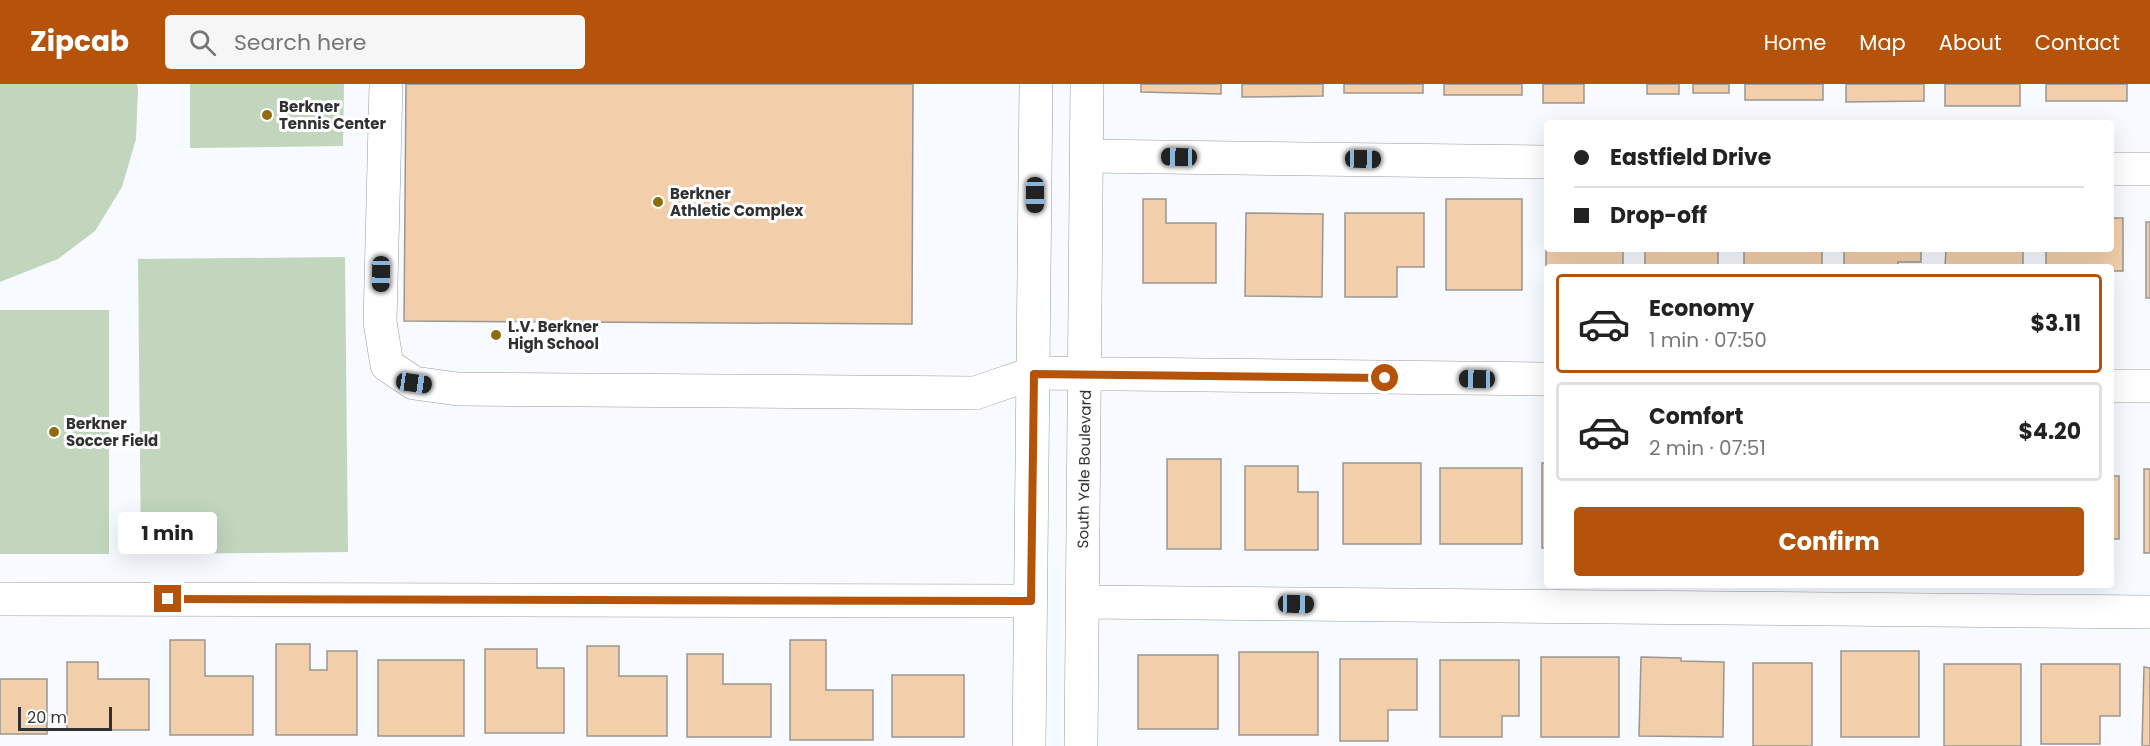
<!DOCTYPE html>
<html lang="en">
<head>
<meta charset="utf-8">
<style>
	:root { --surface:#fff; --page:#f6f6f6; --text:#222; --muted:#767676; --line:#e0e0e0; --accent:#b45309 }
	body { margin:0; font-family:Poppins,sans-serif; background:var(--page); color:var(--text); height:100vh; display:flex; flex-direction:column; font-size:22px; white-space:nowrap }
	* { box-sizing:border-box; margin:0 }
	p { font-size:20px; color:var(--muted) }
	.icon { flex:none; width:33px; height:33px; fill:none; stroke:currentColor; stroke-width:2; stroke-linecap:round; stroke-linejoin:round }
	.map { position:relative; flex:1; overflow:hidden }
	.sheet { position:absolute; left:1544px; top:180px; width:570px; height:324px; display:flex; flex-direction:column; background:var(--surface); border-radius:6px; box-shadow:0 6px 24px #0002 }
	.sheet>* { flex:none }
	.hud { position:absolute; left:1544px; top:36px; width:570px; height:132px; border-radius:6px; box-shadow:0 6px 24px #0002; display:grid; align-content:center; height:132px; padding:0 30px; background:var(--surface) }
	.scale { position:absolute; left:18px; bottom:15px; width:94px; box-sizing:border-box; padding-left:6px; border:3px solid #2f3133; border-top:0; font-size:16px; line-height:21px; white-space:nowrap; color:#2f3133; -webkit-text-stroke:4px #fff; paint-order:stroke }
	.end { position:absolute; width:27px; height:27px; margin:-14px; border:8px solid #b45309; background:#fff; box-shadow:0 0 0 3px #fff }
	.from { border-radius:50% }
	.bubble { position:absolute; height:42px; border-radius:6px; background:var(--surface); box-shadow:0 6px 24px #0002; font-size:20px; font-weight:700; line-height:42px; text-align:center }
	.car { position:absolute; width:18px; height:36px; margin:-18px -9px; border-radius:8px; box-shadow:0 0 4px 2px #0007; background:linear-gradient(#222 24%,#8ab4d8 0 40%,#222 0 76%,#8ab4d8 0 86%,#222 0) }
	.hud b { display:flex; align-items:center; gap:21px; height:57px; font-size:22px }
	.hud b+b { border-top:2px solid var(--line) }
	.hud i { width:15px; height:15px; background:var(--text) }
	ul { padding:10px 0 0; list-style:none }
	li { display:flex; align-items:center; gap:18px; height:99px; margin:0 12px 9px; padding:0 18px; border:3px solid var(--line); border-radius:6px }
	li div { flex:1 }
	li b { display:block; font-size:22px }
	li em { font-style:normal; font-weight:700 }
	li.selected { border-color:var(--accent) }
	li>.icon { width:54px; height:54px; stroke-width:1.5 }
	.primary-button { display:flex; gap:12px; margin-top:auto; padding:12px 30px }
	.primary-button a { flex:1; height:69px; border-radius:6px; background:var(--accent); color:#fff; font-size:24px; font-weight:700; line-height:69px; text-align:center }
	header { display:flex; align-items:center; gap:36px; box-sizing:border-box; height:84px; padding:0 30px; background:var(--accent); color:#fff }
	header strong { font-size:28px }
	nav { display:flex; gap:33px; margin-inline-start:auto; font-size:21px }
	.search { width:420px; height:54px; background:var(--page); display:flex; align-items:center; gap:15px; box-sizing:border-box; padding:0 21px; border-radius:6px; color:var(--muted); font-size:22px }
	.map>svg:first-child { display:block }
</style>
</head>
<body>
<header>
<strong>Zipcab</strong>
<div class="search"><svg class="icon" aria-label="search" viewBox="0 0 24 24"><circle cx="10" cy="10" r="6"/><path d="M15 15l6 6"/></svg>Search here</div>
<nav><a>Home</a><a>Map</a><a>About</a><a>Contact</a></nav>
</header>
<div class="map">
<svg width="2150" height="662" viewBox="0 0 2150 662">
	<rect width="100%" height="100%" fill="#f7fafe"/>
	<!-- green -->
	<path fill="#c1d6bd" d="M0,0h137l1,5 -2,50 -14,48 -27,44 -37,28 -58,23z
		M190,0h154l-1,62 -153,2z
		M345,173l3,295 -207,2 -3,-295z
		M0,226h109v244h-109z"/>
	<!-- building -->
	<path fill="#f2cfaa" stroke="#9b9691" stroke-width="1.5" d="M406,0h507l-1,240 -508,-3z
		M406,0h507l-1,240 -508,-3z
		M1141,0h80v10l-80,-2z
		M1242,0h81v12l-81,1z
		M1344,0h79v9h-79z
		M1444,0h78v11h-78z
		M1543,0h41v19h-41z
		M1647,0h32v10h-32z
		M1693,0h36v9h-36z
		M1745,0h78v16h-78z
		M1846,0h78v17l-78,1z
		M1945,0h75v22h-75z
		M2046,0h81v17h-81z
		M1546,99v66h77v18h-77v25z
		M1143,115h23v24h50v60h-73z
		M1446,115h76v91h-76z
		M1246,129l77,1 -1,83 -77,-1z
		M1345,129h79v54h-27v30h-52z
		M2110,134h13v53h-13v-4h-64v-18h64z
		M2146,138h4v76h-4z
		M1645,165h73v18h-73z
		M1744,165h78v18h-78z
		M1844,165h77v13h-23v5h-54z
		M1946,165h77v18h-78z
		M1167,375h54v90h-54z
		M1343,379h78v81h-78z
		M1542,379h4v85h-4z
		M1245,382h53v26h20v58h-73z
		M1440,384h82v76h-82z
		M2144,385h6v84h-6z
		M2110,392h9v63h-9z
		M170,556h35v36h48v59h-83z
		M790,556h36v50h47v50h-83z
		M276,560h34v26h17v-19h30v84h-81z
		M587,562h32v30h48v60h-80z
		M485,565h52v19h27v65h-79z
		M1841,567h78v86h-78z
		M1239,568h79v83h-79z
		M687,570h36v30h48v53h-84z
		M1138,571h80v74h-80z
		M1541,573h78v80h-78z
		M1641,573l40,1v3l43,1 -1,75 -84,-1z
		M1340,575h77v51h-29v31h-48z
		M378,576h86v76h-86z
		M1440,576h79v56h-17v21h-62z
		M67,578h31v17h51v51h-82z
		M1753,579h59v83h-59z
		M1944,580h77v82h-77z
		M2041,580h79v52h-20v28h-59z
		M2144,583l6,1v78h-8z
		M892,591h72v62h-72z
		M0,595h47v55h-47z"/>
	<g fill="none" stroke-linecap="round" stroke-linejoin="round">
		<defs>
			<path id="minor" d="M386,0l-6,238 7,43 27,18 44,6 517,4 59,-20 512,6
				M1087,72l459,6
				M2110,85h40
				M2110,302h40
				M0,515l1031,2
				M1083,518l1067,10
				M1029,662l7,-662
				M1081,662l6,-662"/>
		</defs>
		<!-- minor casing -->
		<use href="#minor" stroke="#969aa0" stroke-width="34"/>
		<!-- minor -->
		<use href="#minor" stroke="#fff" stroke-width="33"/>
	</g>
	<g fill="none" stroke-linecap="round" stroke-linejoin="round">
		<!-- route -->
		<path stroke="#b45309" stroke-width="8" d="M168,515l863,2 3,-227 351,4"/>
	</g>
	<!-- markers -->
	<g fill="#8d6d10" stroke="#fff" stroke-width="2">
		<circle cx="267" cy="31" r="6"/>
		<circle cx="658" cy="118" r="6"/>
		<circle cx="496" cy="251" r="6"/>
		<circle cx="54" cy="348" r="6"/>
	</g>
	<g text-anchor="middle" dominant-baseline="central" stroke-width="6" stroke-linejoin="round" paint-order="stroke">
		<!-- poi labels -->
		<g font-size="15" font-weight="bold" fill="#2f3133" stroke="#fff" text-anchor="start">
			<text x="279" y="22">Berkner<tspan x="279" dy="17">Tennis Center</tspan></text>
			<text x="670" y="109">Berkner<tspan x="670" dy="17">Athletic Complex</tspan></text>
			<text x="508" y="242">L.V. Berkner<tspan x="508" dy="17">High School</tspan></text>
			<text x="66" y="339">Berkner<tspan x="66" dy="17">Soccer Field</tspan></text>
		</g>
		<!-- street labels -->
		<g font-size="15" fill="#2f3133" stroke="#fff">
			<text transform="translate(1084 385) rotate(-89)">South Yale Boulevard</text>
		</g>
	</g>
</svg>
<div class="scale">20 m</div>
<i class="end from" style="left:1385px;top:294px"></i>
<i class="end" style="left:168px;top:515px"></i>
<div class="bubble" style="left:118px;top:428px;width:99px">1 min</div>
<i class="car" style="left:1179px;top:73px;rotate:271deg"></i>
<i class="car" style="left:1363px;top:75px;rotate:91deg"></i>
<i class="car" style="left:1035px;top:111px;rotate:180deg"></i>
<i class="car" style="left:381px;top:190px;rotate:181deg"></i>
<i class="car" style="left:1477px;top:295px;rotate:271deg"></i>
<i class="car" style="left:414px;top:299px;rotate:98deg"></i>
<i class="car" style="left:1296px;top:520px;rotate:91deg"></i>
<div class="hud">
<b><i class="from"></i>Eastfield Drive</b>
<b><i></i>Drop-off</b>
</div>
<section class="sheet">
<ul>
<li class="selected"><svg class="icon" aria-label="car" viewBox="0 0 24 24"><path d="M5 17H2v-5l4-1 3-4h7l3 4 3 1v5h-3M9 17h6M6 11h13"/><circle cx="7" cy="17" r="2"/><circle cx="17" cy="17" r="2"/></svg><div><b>Economy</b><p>1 min · 07:50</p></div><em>$3.11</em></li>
<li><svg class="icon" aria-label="car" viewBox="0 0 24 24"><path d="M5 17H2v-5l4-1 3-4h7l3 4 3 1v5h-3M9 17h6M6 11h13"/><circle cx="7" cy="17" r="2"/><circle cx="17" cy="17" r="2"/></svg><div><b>Comfort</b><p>2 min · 07:51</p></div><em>$4.20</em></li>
</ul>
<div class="primary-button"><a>Confirm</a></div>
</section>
</div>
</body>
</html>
